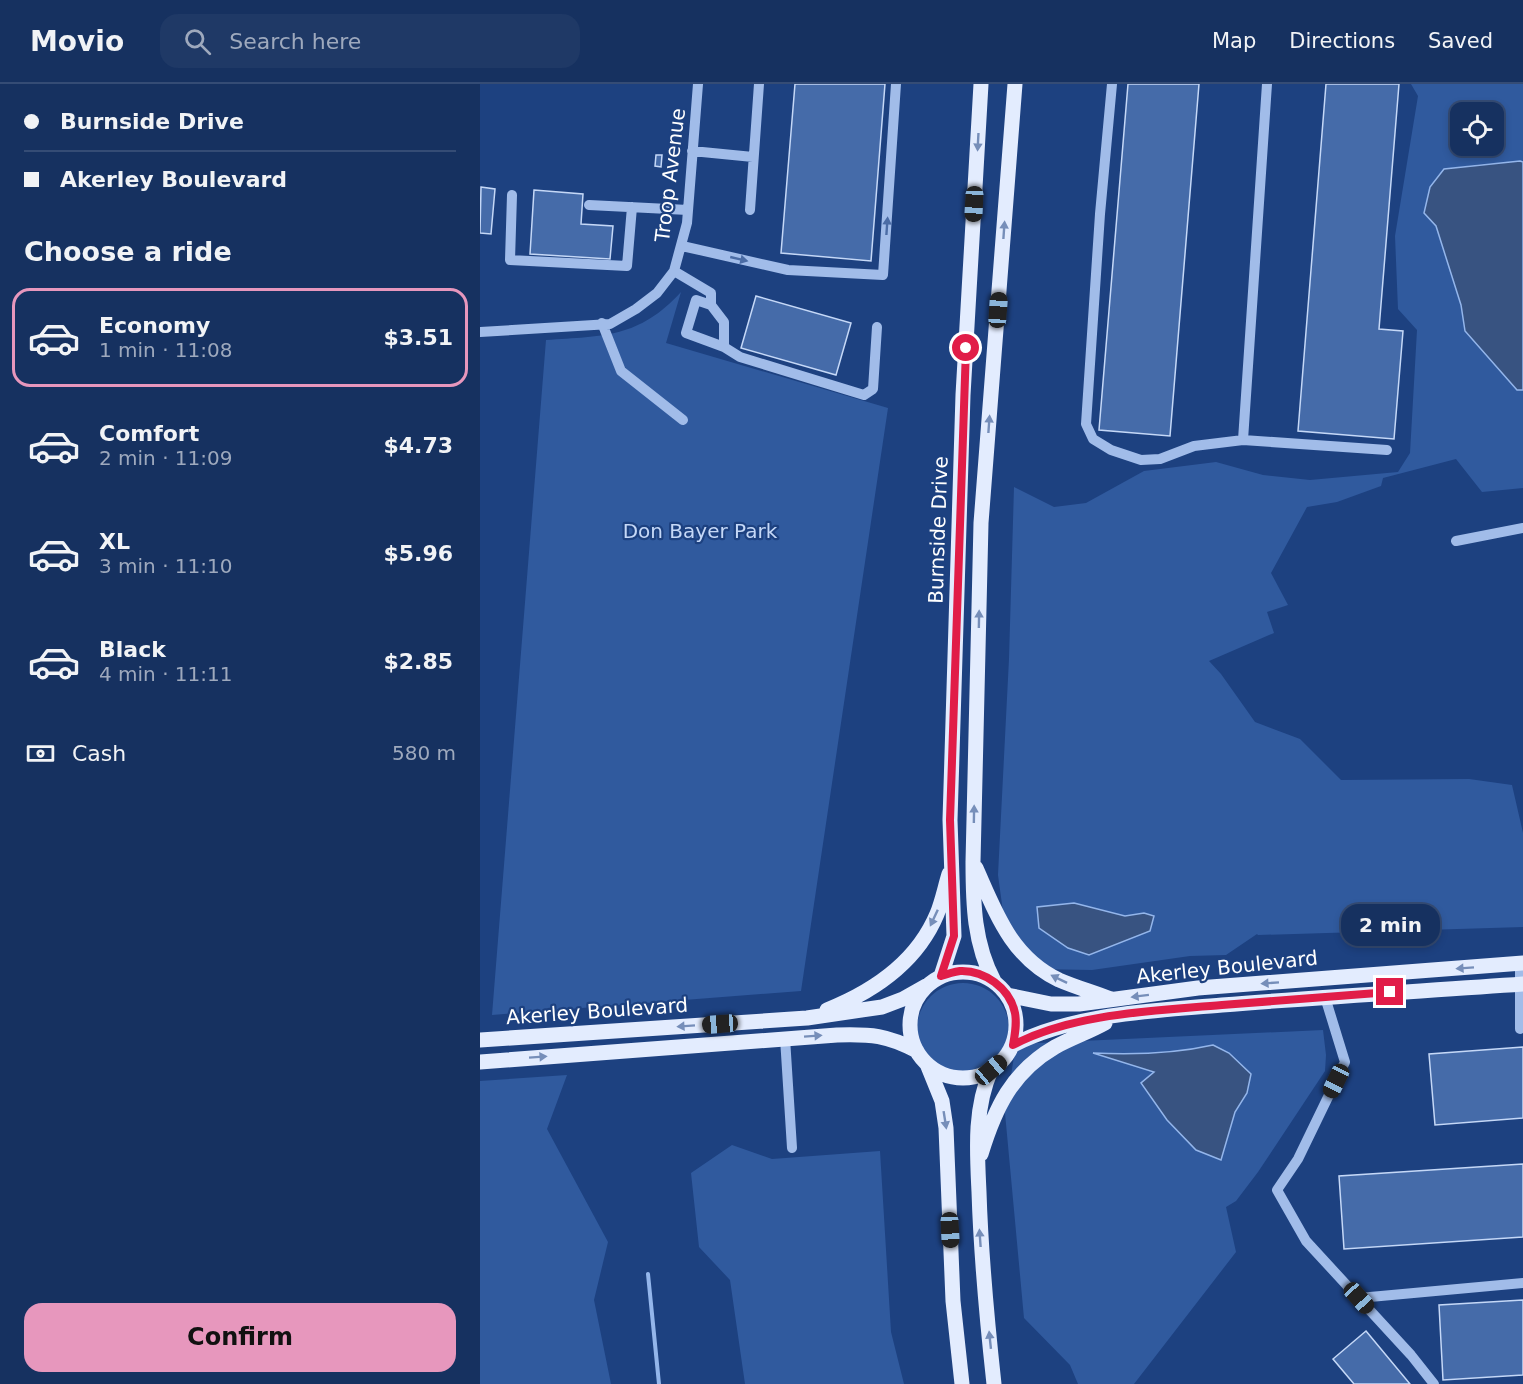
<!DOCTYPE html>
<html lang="en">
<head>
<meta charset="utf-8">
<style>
	:root { --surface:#163160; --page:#1f3966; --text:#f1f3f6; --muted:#9ea9bd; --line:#354c75; --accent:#e797bd }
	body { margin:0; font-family:"DejaVu Sans",sans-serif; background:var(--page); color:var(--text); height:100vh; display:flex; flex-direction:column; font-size:22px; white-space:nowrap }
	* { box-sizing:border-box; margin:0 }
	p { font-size:20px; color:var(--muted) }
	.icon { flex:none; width:33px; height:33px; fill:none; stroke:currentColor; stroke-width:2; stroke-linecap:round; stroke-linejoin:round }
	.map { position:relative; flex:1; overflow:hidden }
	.side { display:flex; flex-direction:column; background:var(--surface); width:480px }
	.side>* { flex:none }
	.top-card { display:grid; align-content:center; height:132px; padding:0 24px; background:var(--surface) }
	.fabs { position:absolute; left:970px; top:18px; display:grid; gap:12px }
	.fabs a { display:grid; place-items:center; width:54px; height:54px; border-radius:12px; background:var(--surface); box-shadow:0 3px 9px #0003,0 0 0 2px var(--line); font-size:30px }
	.end { position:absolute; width:27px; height:27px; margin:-14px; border:8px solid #e11d48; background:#fff; box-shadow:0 0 0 3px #fff }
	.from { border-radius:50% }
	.bubble { position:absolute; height:42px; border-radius:18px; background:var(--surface); box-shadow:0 3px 9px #0003,0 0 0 2px var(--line); font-size:20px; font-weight:600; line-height:42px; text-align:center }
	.car { position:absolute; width:18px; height:36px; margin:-18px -9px; border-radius:8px; box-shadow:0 0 4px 2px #0007; background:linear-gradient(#222 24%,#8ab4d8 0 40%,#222 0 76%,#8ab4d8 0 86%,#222 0) }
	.top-card b { display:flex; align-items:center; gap:21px; height:57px; font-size:22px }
	.top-card b+b { border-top:2px solid var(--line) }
	.top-card i { width:15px; height:15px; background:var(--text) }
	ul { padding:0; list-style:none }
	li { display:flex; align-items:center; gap:18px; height:99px; margin:0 12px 9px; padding:0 12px; border:3px solid transparent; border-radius:18px }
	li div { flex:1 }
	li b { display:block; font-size:22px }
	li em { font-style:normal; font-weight:600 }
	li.active { border-color:var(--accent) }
	li>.icon { width:54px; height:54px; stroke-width:1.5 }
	h2 { padding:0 24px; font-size:27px; line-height:72px }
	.pay { display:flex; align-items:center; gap:15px; height:66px; padding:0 24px; font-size:22px }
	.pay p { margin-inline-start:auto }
	.cta { display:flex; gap:12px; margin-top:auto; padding:12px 24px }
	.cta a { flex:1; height:69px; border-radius:18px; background:var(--accent); color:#111; font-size:24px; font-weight:600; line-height:69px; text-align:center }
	header { display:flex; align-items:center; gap:36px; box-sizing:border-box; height:84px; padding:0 30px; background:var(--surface); border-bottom:2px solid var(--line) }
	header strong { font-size:28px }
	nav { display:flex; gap:33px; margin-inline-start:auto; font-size:21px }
	.search { width:420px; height:54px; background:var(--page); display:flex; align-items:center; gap:15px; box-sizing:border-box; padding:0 21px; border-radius:18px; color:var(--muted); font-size:22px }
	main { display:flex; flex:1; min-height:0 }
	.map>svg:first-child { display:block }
</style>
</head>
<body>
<header>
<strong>Movio</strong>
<div class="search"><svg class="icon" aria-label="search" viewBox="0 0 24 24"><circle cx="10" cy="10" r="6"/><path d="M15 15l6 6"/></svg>Search here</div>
<nav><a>Map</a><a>Directions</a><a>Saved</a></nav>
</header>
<main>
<section class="side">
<div class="top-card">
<b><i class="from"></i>Burnside Drive</b>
<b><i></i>Akerley Boulevard</b>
</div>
<h2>Choose a ride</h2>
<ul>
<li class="active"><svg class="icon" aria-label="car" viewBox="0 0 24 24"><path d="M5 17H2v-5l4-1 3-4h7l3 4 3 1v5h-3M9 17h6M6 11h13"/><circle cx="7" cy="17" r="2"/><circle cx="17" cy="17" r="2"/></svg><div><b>Economy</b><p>1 min · 11:08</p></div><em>$3.51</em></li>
<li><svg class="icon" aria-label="car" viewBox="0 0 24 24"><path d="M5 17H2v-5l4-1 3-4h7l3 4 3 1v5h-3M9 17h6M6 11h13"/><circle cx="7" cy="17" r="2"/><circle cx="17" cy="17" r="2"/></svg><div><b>Comfort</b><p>2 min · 11:09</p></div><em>$4.73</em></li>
<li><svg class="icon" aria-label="car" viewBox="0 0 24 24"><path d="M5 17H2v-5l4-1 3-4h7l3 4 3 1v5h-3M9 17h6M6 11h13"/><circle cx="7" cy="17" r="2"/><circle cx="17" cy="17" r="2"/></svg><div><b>XL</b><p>3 min · 11:10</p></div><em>$5.96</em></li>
<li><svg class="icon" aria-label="car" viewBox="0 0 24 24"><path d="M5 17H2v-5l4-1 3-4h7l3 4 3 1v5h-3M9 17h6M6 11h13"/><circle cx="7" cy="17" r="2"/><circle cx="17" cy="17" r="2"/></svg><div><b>Black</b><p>4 min · 11:11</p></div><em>$2.85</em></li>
</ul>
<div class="pay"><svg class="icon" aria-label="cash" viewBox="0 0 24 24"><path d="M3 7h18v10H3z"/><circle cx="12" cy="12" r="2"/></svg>Cash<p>580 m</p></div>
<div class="cta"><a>Confirm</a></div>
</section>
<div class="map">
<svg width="1043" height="1300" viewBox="0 0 1043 1300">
	<rect width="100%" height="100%" fill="#1d4180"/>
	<!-- green -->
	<path fill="#305a9e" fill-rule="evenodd" d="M931,0h112v78l-41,2 -38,5 -20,44 12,13 25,79 4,26 52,59h6v98l-41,4 -26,-33 -73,19 -2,8 -44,16 -30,5 -36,66 17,32 -21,7 7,21 -65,28 12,13 34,48 45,17 41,41 128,-1 43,6 11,48v94l-265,8 -1,-1 -31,21 -36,1 -98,14 -57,-1 -28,-28 -9,-66 11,-216 5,-172 40,20 32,-4 58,-32 72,-9 47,13 47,5 88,-8 12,-19 7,-123 -19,-21 -3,-73 23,-140zM981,28h33v34h-33zM594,819l51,13 19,-3 -31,31 -24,11z
		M201,208l-15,51 222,65 -87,583 -309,24 54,-675c58,-4 93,-2 135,-48z
		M437 945a46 46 0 1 1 92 0a46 46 0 1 1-92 0Z
		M843,946l3,25 -1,16 -67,101 -22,29 -10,6 10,45 -102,132h-56l-8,-19 -46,-47 -19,-205 11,-69zM733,961l34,48 -12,19 -14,48 -66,-88 -59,-18c41,1 77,0 117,-9z
		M87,991l-20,54 61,113 -14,58 17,84h-131v-303z
		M252,1061l40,14 108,-8 11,181 13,52h-159l-15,-104 -31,-33 -8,-74z"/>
	<!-- water -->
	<path fill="#385381" stroke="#94b6eb" stroke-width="1.5" d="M1040,77l3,1v228h-6l-52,-59 -4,-26 -25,-79 -12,-13 6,-26 14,-18z
		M594,819l51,13 19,-3 10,3 -4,15 -61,24 -21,-7 -29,-20 -2,-21z
		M733,961l16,8 22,21 -4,19 -12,19 -14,48 -25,-10 -29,-30 -26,-37 13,-11 -61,-19c41,2 80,1 120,-8z"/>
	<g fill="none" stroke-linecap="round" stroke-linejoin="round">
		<!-- stream -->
		<path stroke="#94b6eb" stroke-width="4" d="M168,1190l11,110"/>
	</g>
	<!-- building -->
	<path fill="#456ba9" stroke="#c5d8f7" stroke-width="1.5" d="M315,0h90l-14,177 -90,-8z
		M648,0h71l-29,352 -71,-6z
		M846,0h73l-20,245 24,2 -9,108 -96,-8z
		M176,71h6l-1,12 -6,-1z
		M1,103l14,2 -4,45 -11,-1z
		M54,106l49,4 -2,30 32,2 -3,33 -80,-5z
		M276,212l95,27 -15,52 -95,-27z
		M1043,963v71l-88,7 -6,-71z
		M1043,1080v73l-179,12 -5,-73z
		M1043,1216v75l-80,5 -4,-75z
		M886,1247l44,53h-56l-21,-25z"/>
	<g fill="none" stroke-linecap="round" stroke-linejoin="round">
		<!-- minor -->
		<path stroke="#a1bce9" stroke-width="10" d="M632,0l-12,130 -14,210 7,15 18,11 30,10 19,-1 34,-13 49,-6
			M787,0l-24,356 144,10
			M212,67l61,6
			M32,111l-2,65 117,6 5,-59
			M109,121l99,5
			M270,126l9,-126
			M202,162l106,24 95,5 13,-191
			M194,187l37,22v12l13,17v25l16,10 124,38 9,-6 4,-62
			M231,221l-15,-5 -10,33 38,14
			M122,239l19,48 62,49
			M0,248l130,-8 26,-15 21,-16 17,-22 13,-48 11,-139
			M976,457l67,-13
			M1040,880v65
			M845,913l20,65 -47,97 -21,31 29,51 105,114 23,29
			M305,954l7,110
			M879,1214l164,-15"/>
		<!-- major -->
		<path stroke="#e3ecfe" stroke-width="15" d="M496,784c20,45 35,89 83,112 16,7 34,12 52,19
			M430 941a53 53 0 1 1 106 0a53 53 0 1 1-106 0Z
			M461,892l13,-40 -4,-116 13,-425 18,-311
			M514,897c-20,-37 -21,-77 -21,-119l8,-339 34,-439
			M527,911l44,9h28l119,-16 325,-25
			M347,926c45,-18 90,-48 110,-96 5,-12 8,-27 12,-40
			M0,956l327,-22 75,-11 21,-8 23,-13
			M533,961c62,-32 141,-34 209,-40 100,-8 201,-14 301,-21
			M0,978l357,-27c34,-1 50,0 80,16
			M447,980l15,37 4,27 7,173 9,83
			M511,986c-17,39 -14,80 -12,122 2,64 8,128 15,192
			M501,1070c14,-46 31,-82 74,-107 16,-9 34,-15 50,-24"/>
	</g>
	<!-- one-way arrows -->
	<defs><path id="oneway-solid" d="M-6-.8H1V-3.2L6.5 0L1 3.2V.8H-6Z" transform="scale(1.5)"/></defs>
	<g fill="#768eb9">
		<use href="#oneway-solid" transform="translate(498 58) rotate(93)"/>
		<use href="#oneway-solid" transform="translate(524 146) rotate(-86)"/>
		<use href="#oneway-solid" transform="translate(509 340) rotate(-86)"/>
		<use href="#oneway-solid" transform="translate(499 535) rotate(-89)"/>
		<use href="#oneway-solid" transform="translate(494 730) rotate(-89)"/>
		<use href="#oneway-solid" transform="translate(454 834) rotate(115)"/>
		<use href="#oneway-solid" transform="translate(985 884) rotate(176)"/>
		<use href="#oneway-solid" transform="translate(579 895) rotate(-154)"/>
		<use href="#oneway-solid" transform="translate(790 899) rotate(176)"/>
		<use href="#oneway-solid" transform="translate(660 912) rotate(173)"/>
		<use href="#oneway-solid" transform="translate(206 942) rotate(176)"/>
		<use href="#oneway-solid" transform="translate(333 952) rotate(-4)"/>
		<use href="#oneway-solid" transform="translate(58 973) rotate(-4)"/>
		<use href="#oneway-solid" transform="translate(465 1036) rotate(81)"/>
		<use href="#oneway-solid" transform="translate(500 1154) rotate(-94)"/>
		<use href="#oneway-solid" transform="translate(510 1256) rotate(-96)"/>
	</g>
	<g fill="#4b6ca5">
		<use href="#oneway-solid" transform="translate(407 142) rotate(-86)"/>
		<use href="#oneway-solid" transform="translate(259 175) rotate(13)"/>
	</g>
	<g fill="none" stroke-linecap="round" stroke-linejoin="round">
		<!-- route -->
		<path stroke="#e11d48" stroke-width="8" d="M486,264l-16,472 4,116 -13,40c6,-2 13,-4 19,-5 24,-1 50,17 55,42 2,11 0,21 -2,32 61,-32 141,-34 209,-40 56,-4 112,-9 168,-13"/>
	</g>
	<g text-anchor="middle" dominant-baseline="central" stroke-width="4.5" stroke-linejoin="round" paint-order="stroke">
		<!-- street labels -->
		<g font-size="20" fill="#fff" stroke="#1d4180">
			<text transform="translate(190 91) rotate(-83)">Troop Avenue</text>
			<text transform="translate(458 446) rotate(-88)">Burnside Drive</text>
			<text transform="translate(747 883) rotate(-6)">Akerley Boulevard</text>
			<text transform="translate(117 927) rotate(-4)">Akerley Boulevard</text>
		</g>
		<!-- park labels -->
		<g font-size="20" fill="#c5d8f7" stroke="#1d4180">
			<text x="220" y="447">Don Bayer Park</text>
		</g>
	</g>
</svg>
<div class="fabs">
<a><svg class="icon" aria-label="locate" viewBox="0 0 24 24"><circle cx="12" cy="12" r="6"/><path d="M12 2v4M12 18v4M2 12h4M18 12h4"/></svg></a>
</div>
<i class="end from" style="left:486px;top:264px"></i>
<i class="end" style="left:910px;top:908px"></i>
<div class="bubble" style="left:861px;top:820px;width:99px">2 min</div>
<i class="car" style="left:494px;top:120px;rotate:183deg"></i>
<i class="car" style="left:518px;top:226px;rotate:4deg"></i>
<i class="car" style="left:240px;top:940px;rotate:266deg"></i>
<i class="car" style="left:511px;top:986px;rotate:50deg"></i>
<i class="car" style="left:856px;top:997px;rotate:206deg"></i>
<i class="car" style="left:470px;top:1146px;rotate:177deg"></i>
<i class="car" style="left:879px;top:1214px;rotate:138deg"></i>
</div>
</main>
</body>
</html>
